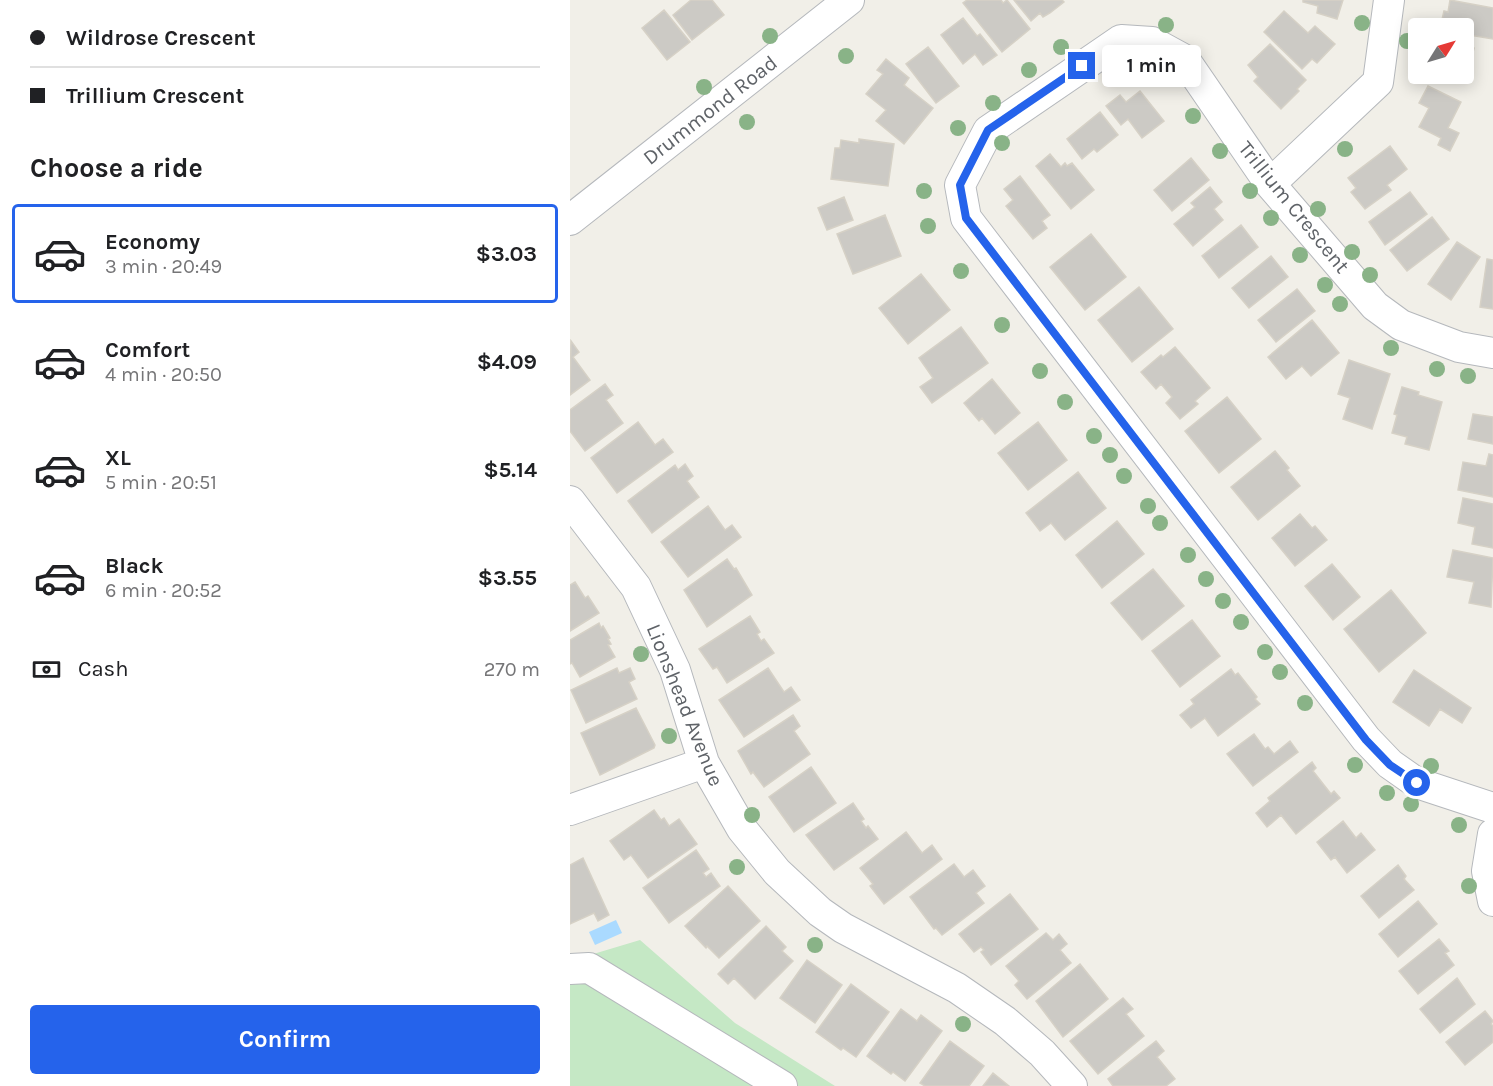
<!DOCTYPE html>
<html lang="en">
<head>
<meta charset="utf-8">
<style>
	:root { --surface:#fff; --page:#f2f2f2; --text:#202124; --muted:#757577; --line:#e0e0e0; --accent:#2563eb }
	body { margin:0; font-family:Karla,sans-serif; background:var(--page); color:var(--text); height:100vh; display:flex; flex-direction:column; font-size:22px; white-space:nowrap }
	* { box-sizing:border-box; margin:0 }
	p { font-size:20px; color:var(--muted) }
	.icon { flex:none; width:33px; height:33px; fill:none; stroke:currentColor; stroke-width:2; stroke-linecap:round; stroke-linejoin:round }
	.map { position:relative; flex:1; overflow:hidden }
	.panel { display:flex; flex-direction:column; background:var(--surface); width:570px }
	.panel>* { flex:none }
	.guide { display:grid; align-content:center; height:132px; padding:0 30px; background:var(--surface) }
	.needle { width:39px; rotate:53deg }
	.controls { position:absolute; left:838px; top:18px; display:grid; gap:12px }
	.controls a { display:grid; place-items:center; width:66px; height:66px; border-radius:6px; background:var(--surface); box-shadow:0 3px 15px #0003; font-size:30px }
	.end { position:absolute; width:27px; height:27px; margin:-14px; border:8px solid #2563eb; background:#fff; box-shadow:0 0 0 3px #fff }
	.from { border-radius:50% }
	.bubble { position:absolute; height:42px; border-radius:6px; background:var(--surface); box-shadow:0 3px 15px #0003; font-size:20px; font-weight:700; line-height:42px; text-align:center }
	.guide b { display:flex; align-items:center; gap:21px; height:57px; font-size:22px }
	.guide b+b { border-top:2px solid var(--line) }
	.guide i { width:15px; height:15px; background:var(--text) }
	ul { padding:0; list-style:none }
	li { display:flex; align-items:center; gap:18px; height:99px; margin:0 12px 9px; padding:0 18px; border:3px solid transparent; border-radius:6px }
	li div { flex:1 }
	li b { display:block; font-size:22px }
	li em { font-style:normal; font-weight:700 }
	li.current { border-color:var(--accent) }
	li>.icon { width:54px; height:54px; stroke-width:1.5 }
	h2 { padding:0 30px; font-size:27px; line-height:72px }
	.pay { display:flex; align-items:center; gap:15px; height:66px; padding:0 30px; font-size:22px }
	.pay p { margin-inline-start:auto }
	.action { display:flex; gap:12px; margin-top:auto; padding:12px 30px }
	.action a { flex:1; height:69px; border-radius:6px; background:var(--accent); color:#fff; font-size:24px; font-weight:700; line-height:69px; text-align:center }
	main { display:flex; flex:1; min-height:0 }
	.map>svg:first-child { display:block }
</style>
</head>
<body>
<main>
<section class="panel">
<div class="guide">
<b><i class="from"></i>Wildrose Crescent</b>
<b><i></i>Trillium Crescent</b>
</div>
<h2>Choose a ride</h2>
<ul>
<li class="current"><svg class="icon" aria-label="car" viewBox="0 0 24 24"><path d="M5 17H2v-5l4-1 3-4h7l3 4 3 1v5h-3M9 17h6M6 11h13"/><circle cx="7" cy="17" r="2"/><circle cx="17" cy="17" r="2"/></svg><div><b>Economy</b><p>3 min · 20:49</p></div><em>$3.03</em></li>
<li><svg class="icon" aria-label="car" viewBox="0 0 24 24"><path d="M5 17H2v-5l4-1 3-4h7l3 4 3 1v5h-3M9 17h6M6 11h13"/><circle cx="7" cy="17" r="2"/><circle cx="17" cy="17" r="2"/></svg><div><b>Comfort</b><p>4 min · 20:50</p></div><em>$4.09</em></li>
<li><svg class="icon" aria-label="car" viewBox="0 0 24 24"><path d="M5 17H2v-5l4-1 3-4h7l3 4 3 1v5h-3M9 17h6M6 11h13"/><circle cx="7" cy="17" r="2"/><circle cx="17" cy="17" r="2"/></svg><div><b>XL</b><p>5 min · 20:51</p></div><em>$5.14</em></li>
<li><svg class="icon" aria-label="car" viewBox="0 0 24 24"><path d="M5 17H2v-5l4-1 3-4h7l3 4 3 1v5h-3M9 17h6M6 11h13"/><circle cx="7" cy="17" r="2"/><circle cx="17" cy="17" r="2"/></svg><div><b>Black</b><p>6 min · 20:52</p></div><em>$3.55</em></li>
</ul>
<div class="pay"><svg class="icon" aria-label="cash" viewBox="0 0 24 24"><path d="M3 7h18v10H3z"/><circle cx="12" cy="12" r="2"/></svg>Cash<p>270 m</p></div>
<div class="action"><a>Confirm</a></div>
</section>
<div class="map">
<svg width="923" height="1086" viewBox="0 0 923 1086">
	<rect width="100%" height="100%" fill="#f1efe8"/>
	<!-- green -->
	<path fill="#c5e8c5" d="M70,940l95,83 100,63h-265v-125z"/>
	<!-- water -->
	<path fill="#aadaff" d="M46,920l6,13 -27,12 -6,-13z"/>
	<!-- building -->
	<path fill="#cccac5" stroke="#d6d1c6" stroke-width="1.5" d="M121,0h21l12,15 -32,25 -19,-25z
		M397,0h34l2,3 4,-3 23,29 -28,23 -39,-49z
		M444,0h48l2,2 -14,11 -7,4 -3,-4 -9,8z
		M733,0h40l-6,19 -20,-6 1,-7 -15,-4z
		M880,0l43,8v31l-29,-5v-6h-24l4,-17 4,1z
		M94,10l26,32 -23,18 -25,-32z
		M714,11l24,22 7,-7 20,18 -18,19 -5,-4 -10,10 -38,-37z
		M393,18l14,18 3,-2 17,21 -14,10 -8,-11 -12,10 -22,-29z
		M700,44l36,36 -9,9 2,2 -18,18 -27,-28 4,-4 -10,-12z
		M894,46l10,2 -8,33 -33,-7h31z
		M358,47l31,39 -23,17 -30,-39z
		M316,59l23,19 -5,7 29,23 -29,36 -28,-23 10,-11 -20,-16 17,-20 -6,-4z
		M858,86l33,16 -13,26 11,5 -9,18 -12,-6 3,-7 -22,-11 10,-19 -10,-5z
		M570,91l24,30 -22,17 -14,-19 -7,6 -15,-19 14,-11 6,7z
		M530,112l18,23 -21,17 -3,-3 -12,10 -15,-20z
		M289,139l35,5 -6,42 -57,-7 4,-31h5l1,-8 18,3z
		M820,146l17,23 -20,16 4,5 -26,19 -14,-17 5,-4 -8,-10z
		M480,154l11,13 4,-4 2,3 5,-3 22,27 -23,19 -35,-43z
		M621,158l18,22 -37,31 -18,-21z
		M450,176l30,39 -8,6 5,7 -14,11 -27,-33 7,-6 -9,-11z
		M640,187l12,15 -8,7 9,11 -30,26 -19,-22 21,-17 -4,-4z
		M840,192l17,22 -42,31 -16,-23z
		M274,197l9,23 -26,10 -9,-22z
		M315,215l16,41 -48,18 -16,-40z
		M862,217l17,22 -42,32 -17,-21z
		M671,225l17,22 -39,31 -17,-22z
		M521,234l35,43 -41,33 -35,-43z
		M887,242l23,15 -29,43 -23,-16z
		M701,256l17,21 -39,31 -17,-20z
		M917,259l6,1v49l-13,-2z
		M351,274l29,36 -42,34 -29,-36z
		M569,287l34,42 -41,33 -34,-42z
		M727,289l18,22 -39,31 -18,-22z
		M742,320l27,33 -28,23 -9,-10 -16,13 -18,-22z
		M391,327l27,36 -56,40 -12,-16 13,-9 -14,-20z
		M1,341l8,11 -6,5 17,23 -20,15z
		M605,347l35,41 -15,13 3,3 -18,15 -14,-16 6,-6 -11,-13 -5,5 -15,-17 20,-17 2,2z
		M779,360l41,14 -18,55 -29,-10 7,-21 -12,-4z
		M422,379l28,34 -25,21 -13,-16 -3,3 -15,-18z
		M35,384l8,11 -7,5 17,23 -38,28 -15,-20v-21z
		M832,387l17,5 -1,3 24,7 -13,48 -24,-6 2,-7 -15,-4 5,-18 -3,-1z
		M657,397l34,42 -42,34 -34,-42z
		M903,414l20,3v27l-25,-5z
		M68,422l17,23 8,-6 10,13 -56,41 -26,-35z
		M468,422l29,38 -39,30 -30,-37z
		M705,451l14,17 -2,2 13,16 -42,34 -27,-33z
		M919,454l4,1v42l-35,-7 5,-28 23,4z
		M115,464l8,12 -6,5 12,16 -47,36 -24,-32 47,-36 3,5z
		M508,472l28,36 -41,32 -14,-17 -11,8 -14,-18z
		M893,498l30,6v44l-21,-4 3,-17 -17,-4z
		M138,506l17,24 7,-5 9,12 -53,40 -27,-35z
		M730,514l12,14 3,-2 12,14 -32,26 -23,-28z
		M547,521l27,33 -42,34 -26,-33z
		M883,550l40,8 -2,49 -22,-4 5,-21 -27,-5z
		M157,559l7,10 2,-1 16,27 -45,32 -23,-37z
		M762,564l28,33 -27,23 -28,-34z
		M583,569l31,37 -42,34 -31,-37z
		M5,582l10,16 3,-2 11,17 -29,18v-46z
		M821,590l35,43 -47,39 -35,-43z
		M180,616l10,16 -3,2 4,7 3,-2 10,14 -47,30 -10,-16 -4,2 -14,-20z
		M622,620l28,36 -40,31 -28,-36z
		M29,623l2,5 2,-2 7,12 -2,1 3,5 -3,1 7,12 -35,20 -8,-14 -2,1v-24z
		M47,668l2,5 11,-5 5,11 -6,3 8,17 -51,24 -15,-33z
		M198,668l16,24 7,-5 9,13 -56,37 -25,-37z
		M661,669l4,6 3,-2 19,24 -2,2 5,5 -42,32 -13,-18 -14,10 -11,-13 14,-11 -3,-4z
		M844,670l57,38 -9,15 -22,-14 -11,17 -36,-24z
		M66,708l19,37 -1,3 -54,27 -19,-42z
		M223,715l7,11 -6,5 16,23 -46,33 -11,-15 -2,2 -13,-23z
		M684,734l11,15 3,-2 6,7 16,-13 8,11 -45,34 -26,-32z
		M742,762l4,6 -3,3 18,23 3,-3 6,7 -44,36 -15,-19 -14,12 -11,-14 14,-12 -2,-3z
		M241,767l25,36 -42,29 -25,-35z
		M283,803l11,16 -3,2 5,7 2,-2 10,13 -44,31 -28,-35z
		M84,810l7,10 3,-2 5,8 10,-7 18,25 -49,34 -17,-23 -7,5 -14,-19z
		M773,821l13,17 5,-5 14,17 -28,23 -12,-16 -4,3 -14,-18z
		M336,832l16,21 10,-8 10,14 -58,45 -14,-18 3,-2 -13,-16z
		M126,850l13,19 -6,4 3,4 5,-4 9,13 -51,37 -26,-35z
		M13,858l26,57 -11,6 -4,-8 -24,11v-59z
		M384,864l10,13 9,-7 12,16 -9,7 8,10 -42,32 -6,-7 -2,1 -24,-32z
		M828,865l8,11 -2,3 10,11 -35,28 -18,-22z
		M158,886l32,35 -41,37 -12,-12 -1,2 -21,-22z
		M440,894l28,35 -47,36 -10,-13 3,-2 -3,-3 -7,5 -15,-18z
		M848,901l19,23 -39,33 -19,-23z
		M196,926l20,21 -4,4 11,10 -38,38 -21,-21 -6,6 -10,-10z
		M476,933l7,7 6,-6 8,10 -7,6 11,13 -44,36 -12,-14 4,-4 -13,-15z
		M869,939l10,12 -4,2 9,12 -36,29 -19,-23z
		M237,960l35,25 -27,38 -35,-25z
		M510,964l28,35 -45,38 -27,-36z
		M887,978l18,26 -35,29 -20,-24z
		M281,984l38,28 -33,45 -13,-9 -2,2 -25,-18z
		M553,998l10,11 -7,5 18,22 -46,38 -28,-33z
		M331,1009l16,12 4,-6 21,16 -37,50 -12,-9 -2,2 -24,-18z
		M915,1011l8,10 -2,3 2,2v16l-28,23 -19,-23z
		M380,1041l34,25 -15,20h-44l-5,-3z
		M586,1041l8,10 -7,6 18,22 -9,7h-53l-5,-7z
		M423,1073l16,13h-26z"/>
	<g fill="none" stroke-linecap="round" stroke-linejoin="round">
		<defs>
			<path id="minor" d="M700,184l108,-102 11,-82
				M0,220l279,-220
				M923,353l-34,-6 -58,-22 -26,-19 -105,-122 -85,-124 -33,-18 -31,-2 -133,91 -28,54 6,33 400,521 24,25 27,19 76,25
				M0,501l66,86 39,83 29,93 38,66 35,43 43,40 23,16 114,60 48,33 37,32 30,33
				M0,810l134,-47
				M923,834l-6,37 6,30
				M0,969l19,-1 193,118"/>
		</defs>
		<!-- minor casing -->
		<use href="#minor" stroke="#b5b8bc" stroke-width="32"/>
		<!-- minor -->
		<use href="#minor" stroke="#fff" stroke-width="30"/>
	</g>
	<!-- trees -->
	<g fill="#89b387">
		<circle cx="792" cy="23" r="8"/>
		<circle cx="596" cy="25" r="8"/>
		<circle cx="200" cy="36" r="8"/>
		<circle cx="837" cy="41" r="8"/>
		<circle cx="491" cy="47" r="8"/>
		<circle cx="276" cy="56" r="8"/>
		<circle cx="459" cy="70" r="8"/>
		<circle cx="593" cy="79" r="8"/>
		<circle cx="134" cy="87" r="8"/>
		<circle cx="423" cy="103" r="8"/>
		<circle cx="623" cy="116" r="8"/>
		<circle cx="177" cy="122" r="8"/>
		<circle cx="388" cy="128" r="8"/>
		<circle cx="432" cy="143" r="8"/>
		<circle cx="775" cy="149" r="8"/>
		<circle cx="650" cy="151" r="8"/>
		<circle cx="354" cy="191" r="8"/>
		<circle cx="680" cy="191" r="8"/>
		<circle cx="748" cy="209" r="8"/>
		<circle cx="701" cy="218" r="8"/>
		<circle cx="358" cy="226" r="8"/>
		<circle cx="782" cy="252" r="8"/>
		<circle cx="730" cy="255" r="8"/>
		<circle cx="391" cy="271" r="8"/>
		<circle cx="800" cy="275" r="8"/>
		<circle cx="755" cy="285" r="8"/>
		<circle cx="770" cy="304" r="8"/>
		<circle cx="432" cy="325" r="8"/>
		<circle cx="821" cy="348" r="8"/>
		<circle cx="867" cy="369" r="8"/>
		<circle cx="470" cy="371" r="8"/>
		<circle cx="898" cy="376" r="8"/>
		<circle cx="495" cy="402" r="8"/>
		<circle cx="524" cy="436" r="8"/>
		<circle cx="540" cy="455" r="8"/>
		<circle cx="554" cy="476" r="8"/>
		<circle cx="578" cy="506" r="8"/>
		<circle cx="590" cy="523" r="8"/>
		<circle cx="618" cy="555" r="8"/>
		<circle cx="636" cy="579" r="8"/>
		<circle cx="653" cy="601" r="8"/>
		<circle cx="671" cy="622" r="8"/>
		<circle cx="695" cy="652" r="8"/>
		<circle cx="71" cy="654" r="8"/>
		<circle cx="710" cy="672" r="8"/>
		<circle cx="735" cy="703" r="8"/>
		<circle cx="99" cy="736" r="8"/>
		<circle cx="785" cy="765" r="8"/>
		<circle cx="861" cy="766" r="8"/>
		<circle cx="817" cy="793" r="8"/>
		<circle cx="841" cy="804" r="8"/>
		<circle cx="182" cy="815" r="8"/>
		<circle cx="889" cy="825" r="8"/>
		<circle cx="167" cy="867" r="8"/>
		<circle cx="899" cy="886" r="8"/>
		<circle cx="245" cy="945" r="8"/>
		<circle cx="393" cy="1024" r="8"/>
	</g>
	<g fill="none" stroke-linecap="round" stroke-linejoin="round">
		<!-- route -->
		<path stroke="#2563eb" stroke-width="8" d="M512,66l-94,64 -28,55 6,33 400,522 24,25 27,18"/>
	</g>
	<g text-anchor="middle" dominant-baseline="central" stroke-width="4.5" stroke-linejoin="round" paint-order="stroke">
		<!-- street labels -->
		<g font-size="21" fill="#5f6368" stroke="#fff">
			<text transform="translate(140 110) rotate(-38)">Drummond Road</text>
			<text transform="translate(724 207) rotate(51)">Trillium Crescent</text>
			<text transform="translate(115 705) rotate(68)">Lionshead Avenue</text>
		</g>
	</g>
</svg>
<div class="controls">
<a><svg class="needle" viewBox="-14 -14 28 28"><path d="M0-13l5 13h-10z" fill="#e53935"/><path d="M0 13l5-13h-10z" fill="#757577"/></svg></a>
</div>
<i class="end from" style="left:847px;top:783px"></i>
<i class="end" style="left:512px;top:66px"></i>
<div class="bubble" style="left:532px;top:45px;width:99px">1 min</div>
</div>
</main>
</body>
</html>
